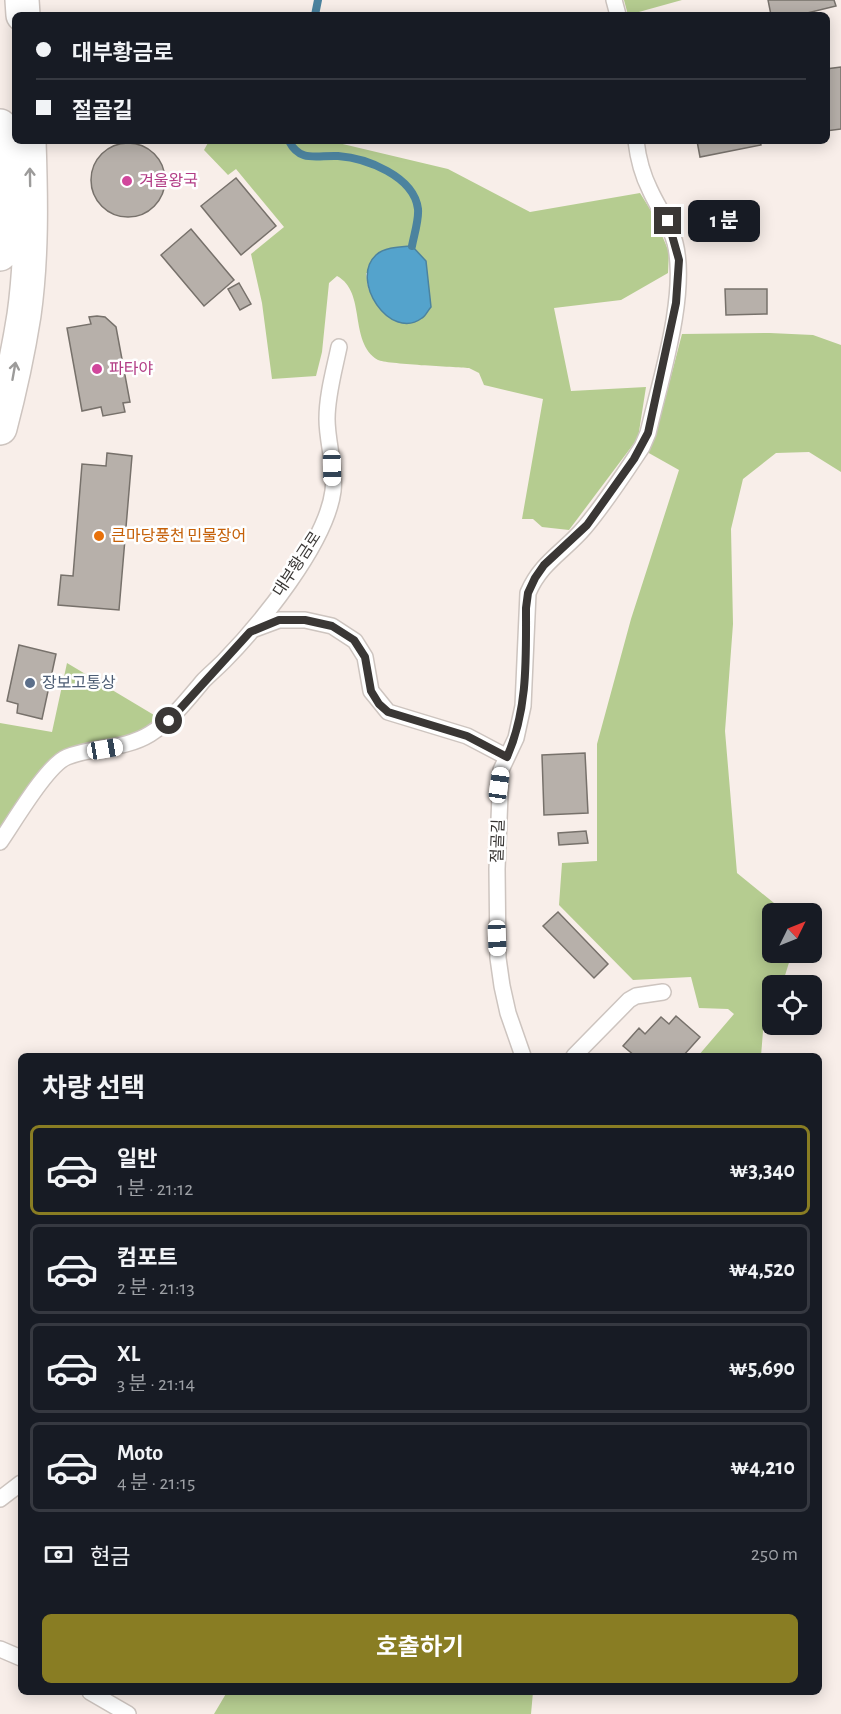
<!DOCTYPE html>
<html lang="ko">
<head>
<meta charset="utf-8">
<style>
	:root { --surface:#171b24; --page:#20242c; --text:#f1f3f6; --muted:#9ea1a6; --line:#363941; --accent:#897d23 }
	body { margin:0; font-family:"Alegreya Sans","Noto Sans KR",sans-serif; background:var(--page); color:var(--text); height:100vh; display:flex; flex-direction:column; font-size:22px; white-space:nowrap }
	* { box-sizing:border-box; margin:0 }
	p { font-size:20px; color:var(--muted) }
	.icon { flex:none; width:33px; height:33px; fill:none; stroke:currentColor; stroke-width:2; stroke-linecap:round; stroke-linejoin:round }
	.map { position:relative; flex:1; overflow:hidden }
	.sheet { position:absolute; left:18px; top:1053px; width:804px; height:642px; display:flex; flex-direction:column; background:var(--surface); border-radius:9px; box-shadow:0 3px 15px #0003 }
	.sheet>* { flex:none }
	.hud { position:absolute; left:12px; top:12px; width:818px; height:132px; border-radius:9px; box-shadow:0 3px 15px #0003; display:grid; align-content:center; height:132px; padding:0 24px; background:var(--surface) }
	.needle { width:39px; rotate:47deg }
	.tools { position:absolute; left:762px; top:903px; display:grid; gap:12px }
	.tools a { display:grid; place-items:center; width:60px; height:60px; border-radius:9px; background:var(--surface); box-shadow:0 3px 15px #0003; font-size:30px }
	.end { position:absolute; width:27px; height:27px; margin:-14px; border:8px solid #3a3735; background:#fff; box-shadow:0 0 0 3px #fff }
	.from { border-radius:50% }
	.bubble { position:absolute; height:42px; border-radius:9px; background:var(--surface); box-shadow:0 3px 15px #0003; font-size:20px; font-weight:700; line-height:42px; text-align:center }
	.car { position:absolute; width:18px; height:36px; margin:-18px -9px; border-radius:8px; box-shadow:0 0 4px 2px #0007; background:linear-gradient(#fff 24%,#345 0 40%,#fff 0 76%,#345 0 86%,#fff 0) }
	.hud b { display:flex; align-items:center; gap:21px; height:57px; font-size:22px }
	.hud b+b { border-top:2px solid var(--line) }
	.hud i { width:15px; height:15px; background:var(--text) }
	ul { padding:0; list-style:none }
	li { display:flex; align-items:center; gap:18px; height:90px; margin:0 12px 9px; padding:0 12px; border:3px solid var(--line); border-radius:9px }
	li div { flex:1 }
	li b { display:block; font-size:22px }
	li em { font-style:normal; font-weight:700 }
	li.on { border-color:var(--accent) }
	li>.icon { width:54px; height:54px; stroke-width:1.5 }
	h2 { padding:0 24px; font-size:27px; line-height:72px }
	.pay { display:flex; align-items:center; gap:15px; height:66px; padding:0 24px; font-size:22px }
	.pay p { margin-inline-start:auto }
	.primary-button { display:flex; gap:12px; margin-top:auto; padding:12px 24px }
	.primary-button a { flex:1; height:69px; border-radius:9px; background:var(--accent); color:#fff; font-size:24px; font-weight:700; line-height:69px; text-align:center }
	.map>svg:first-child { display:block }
</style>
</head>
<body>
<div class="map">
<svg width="841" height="1714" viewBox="0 0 841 1714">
	<rect width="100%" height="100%" fill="#f8eee9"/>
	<!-- green -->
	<path fill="#b5cc90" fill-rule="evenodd" d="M624,0h58l-54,15z
		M209,141h121l118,28 82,43 110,-19 13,21 16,38 -1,21 -47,27 -67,8 17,83 75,-4 -8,51 -69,92 -27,-3 -9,-8h-11l21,-120 -59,-14 -5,-12 -10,-5c-14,-1 -83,-4 -91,-8 -30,-18 -11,-68 -41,-84l-8,7 -7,69 -6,24 -44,3 -10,-76 -11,-49 33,-27 -48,-58 -8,6 -24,-25zM366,273l61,15 4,19 -54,-2 -9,-17z
		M770,333l43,2 28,10v127l-32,-20 -33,1 -33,26 -12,50 2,95 -8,107 12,142 37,30 7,10 -9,1v38l20,1 -10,32 -10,1v16l-8,17 -3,37h-63l36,-42 -6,-5 -29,-1 -8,-31 -58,3 -74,-75 3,-42 35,-2v-117l34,-125 48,-149 -32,-18 10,-22 25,-96z
		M67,663l92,55 -12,11 -16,9 -45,7 -86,85v-107l52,9z
		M227,1692h306l-2,22h-317z"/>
	<!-- water -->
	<path fill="#54a3cc" stroke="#4c839f" stroke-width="1.5" d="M412,246l14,15 5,46c-3,3 -5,9 -9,11 -32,24 -73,-38 -46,-63 9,-8 24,-8 36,-9z"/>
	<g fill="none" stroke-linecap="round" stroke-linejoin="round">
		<!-- stream -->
		<path stroke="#4c839f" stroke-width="8" d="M315,15l3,-15
			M289,141c11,22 28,14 49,15 28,2 76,20 80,53 1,11 -4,26 -6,37"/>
	</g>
	<!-- building -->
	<path fill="#b7b0aa" stroke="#77716b" stroke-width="1.5" d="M768,0h66l2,6 -37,9h-28z
		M841,67v62l-15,2v-24h3l-3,-38z
		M697,141h63l1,4 -61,12z
		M91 180a37 37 0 1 1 74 0a37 37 0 1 1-74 0Z
		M236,178l40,48 -35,29 -40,-49z
		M191,229l43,51 -30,26 -43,-51z
		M239,283l12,21 -11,6 -12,-21z
		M725,289h42v25l-41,1z
		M97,316l8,1 11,10 14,75 -7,1 2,9 -22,4 -2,-9 -19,4 -15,-83 24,-4 -2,-7z
		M107,453l25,3 -13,154 -61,-5 3,-30 12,1 9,-112 24,2z
		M19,645l37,9 -14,65 -25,-6 1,-9 -11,-3z
		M585,753l3,60 -44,2 -2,-60z
		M586,831l2,12 -29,2 -1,-12z
		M558,912l50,52 -14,14 -51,-52z
		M676,1016l24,21 -17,19h-48l-12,-10 16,-18 6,6 16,-17 8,7z"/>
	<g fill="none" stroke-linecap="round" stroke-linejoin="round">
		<defs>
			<path id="service" d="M614,0l4,15
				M252,630l27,-10h26l27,6 23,15 10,16 6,34 17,21 79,24 40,21
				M0,842c14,-20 47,-77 67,-85 27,-11 57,-7 83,-23 22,-14 37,-34 54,-54 6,-6 13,-12 20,-19 36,-37 102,-117 109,-170 3,-24 -6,-48 -6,-72 0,-24 7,-48 12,-72
				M523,1056l-15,-43 -6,-27 -4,-28 -1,-89 4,-99 15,-32 7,-32 5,-113c13,-31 37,-42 57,-66 21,-25 39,-53 57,-80l6,-14c12,-52 40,-139 27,-190 -5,-20 -17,-35 -25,-53 -8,-16 -12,-32 -14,-49
				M574,1056l55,-56 7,-4 27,-4
				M0,1499l21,-16
				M0,1649l21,9
				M90,1692l38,22"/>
			<path id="secondary" d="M22,0l1,15
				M0,126l2,69 -2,59
				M0,428c10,-38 18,-75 24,-113 8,-57 7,-116 5,-174"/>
		</defs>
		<!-- service casing -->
		<use href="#service" stroke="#cdc4bf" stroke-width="18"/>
		<!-- secondary casing -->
		<use href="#secondary" stroke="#cdc4bf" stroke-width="36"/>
		<!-- service -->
		<use href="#service" stroke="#fff" stroke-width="15"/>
		<!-- secondary -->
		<use href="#secondary" stroke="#fff" stroke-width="33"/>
	</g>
	<!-- one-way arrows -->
	<defs><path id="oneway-shaft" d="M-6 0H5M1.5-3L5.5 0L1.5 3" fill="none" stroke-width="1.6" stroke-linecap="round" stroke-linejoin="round" transform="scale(1.5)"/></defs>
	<g stroke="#9c9b9a">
		<use href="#oneway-shaft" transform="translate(30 177) rotate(-91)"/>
		<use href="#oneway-shaft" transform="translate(14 371) rotate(-80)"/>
	</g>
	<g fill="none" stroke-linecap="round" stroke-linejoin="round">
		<!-- route -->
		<path stroke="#3a3735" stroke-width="8" d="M169,721l81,-89 29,-12h26l27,6 22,14 11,17 6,34 8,13 9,8 79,24 40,21c21,-48 19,-98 19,-149l2,-15 7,-15 9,-13 43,-40 47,-66 14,-26 28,-130 3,-43 -11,-39"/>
	</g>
	<!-- markers -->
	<g fill="#d1479c" stroke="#fff" stroke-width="2">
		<circle cx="127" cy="181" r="6"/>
		<circle cx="97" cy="369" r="6"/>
	</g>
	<circle fill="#e8710a" stroke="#fff" stroke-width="2" cx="99" cy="536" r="6"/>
	<circle fill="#5c6f8a" stroke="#fff" stroke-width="2" cx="30" cy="683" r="6"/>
	<g text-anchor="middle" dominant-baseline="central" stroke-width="5" stroke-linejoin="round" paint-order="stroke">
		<!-- hotel labels -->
		<g font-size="16" fill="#b23c85" stroke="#fff" text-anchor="start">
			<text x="139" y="181">겨울왕국</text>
			<text x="109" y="369">파타야</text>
		</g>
		<!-- food labels -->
		<g font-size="16" fill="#c56008" stroke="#fff" text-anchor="start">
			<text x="111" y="536">큰마당풍천 민물장어</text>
		</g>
		<!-- street labels -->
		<g font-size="16" fill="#3a3735" stroke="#fff">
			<text transform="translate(297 564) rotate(-57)">대부황금로</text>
			<text transform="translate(498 841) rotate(-88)">절골길</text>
		</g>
		<!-- service labels -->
		<g font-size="16" fill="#4e5e75" stroke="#fff" text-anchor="start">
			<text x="42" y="683">장보고통상</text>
		</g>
	</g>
</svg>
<div class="tools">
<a><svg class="needle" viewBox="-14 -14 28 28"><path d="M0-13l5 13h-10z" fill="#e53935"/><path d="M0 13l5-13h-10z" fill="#9ea1a6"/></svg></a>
<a><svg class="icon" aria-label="locate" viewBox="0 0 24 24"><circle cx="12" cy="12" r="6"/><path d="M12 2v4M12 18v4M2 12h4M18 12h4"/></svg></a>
</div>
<i class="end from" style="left:169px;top:721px"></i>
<i class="end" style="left:668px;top:221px"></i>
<div class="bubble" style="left:688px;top:200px;width:72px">1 분</div>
<i class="car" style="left:332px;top:468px;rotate:179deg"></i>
<i class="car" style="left:105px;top:749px;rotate:81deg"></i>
<i class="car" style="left:499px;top:785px;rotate:8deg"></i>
<i class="car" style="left:497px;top:938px;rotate:178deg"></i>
<div class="hud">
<b><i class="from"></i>대부황금로</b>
<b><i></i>절골길</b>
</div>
<section class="sheet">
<h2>차량 선택</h2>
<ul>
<li class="on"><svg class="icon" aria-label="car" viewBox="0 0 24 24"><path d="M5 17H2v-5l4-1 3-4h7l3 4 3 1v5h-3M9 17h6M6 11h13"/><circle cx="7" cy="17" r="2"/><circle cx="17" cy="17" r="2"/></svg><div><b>일반</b><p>1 분 · 21:12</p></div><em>₩3,340</em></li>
<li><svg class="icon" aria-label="car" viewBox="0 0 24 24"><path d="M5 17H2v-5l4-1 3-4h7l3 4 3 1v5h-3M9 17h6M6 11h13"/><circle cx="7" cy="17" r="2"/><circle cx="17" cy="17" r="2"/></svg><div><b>컴포트</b><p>2 분 · 21:13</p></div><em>₩4,520</em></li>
<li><svg class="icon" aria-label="car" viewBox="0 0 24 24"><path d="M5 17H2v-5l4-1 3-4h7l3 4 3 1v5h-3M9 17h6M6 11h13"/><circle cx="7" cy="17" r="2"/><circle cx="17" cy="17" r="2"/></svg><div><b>XL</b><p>3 분 · 21:14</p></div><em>₩5,690</em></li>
<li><svg class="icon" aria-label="car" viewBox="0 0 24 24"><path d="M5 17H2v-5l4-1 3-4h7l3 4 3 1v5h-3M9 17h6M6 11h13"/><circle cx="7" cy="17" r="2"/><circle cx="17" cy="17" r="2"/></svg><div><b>Moto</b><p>4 분 · 21:15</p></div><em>₩4,210</em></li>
</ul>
<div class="pay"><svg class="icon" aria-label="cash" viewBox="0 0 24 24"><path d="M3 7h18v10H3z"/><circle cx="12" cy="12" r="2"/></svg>현금<p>250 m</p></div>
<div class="primary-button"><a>호출하기</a></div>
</section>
</div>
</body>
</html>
